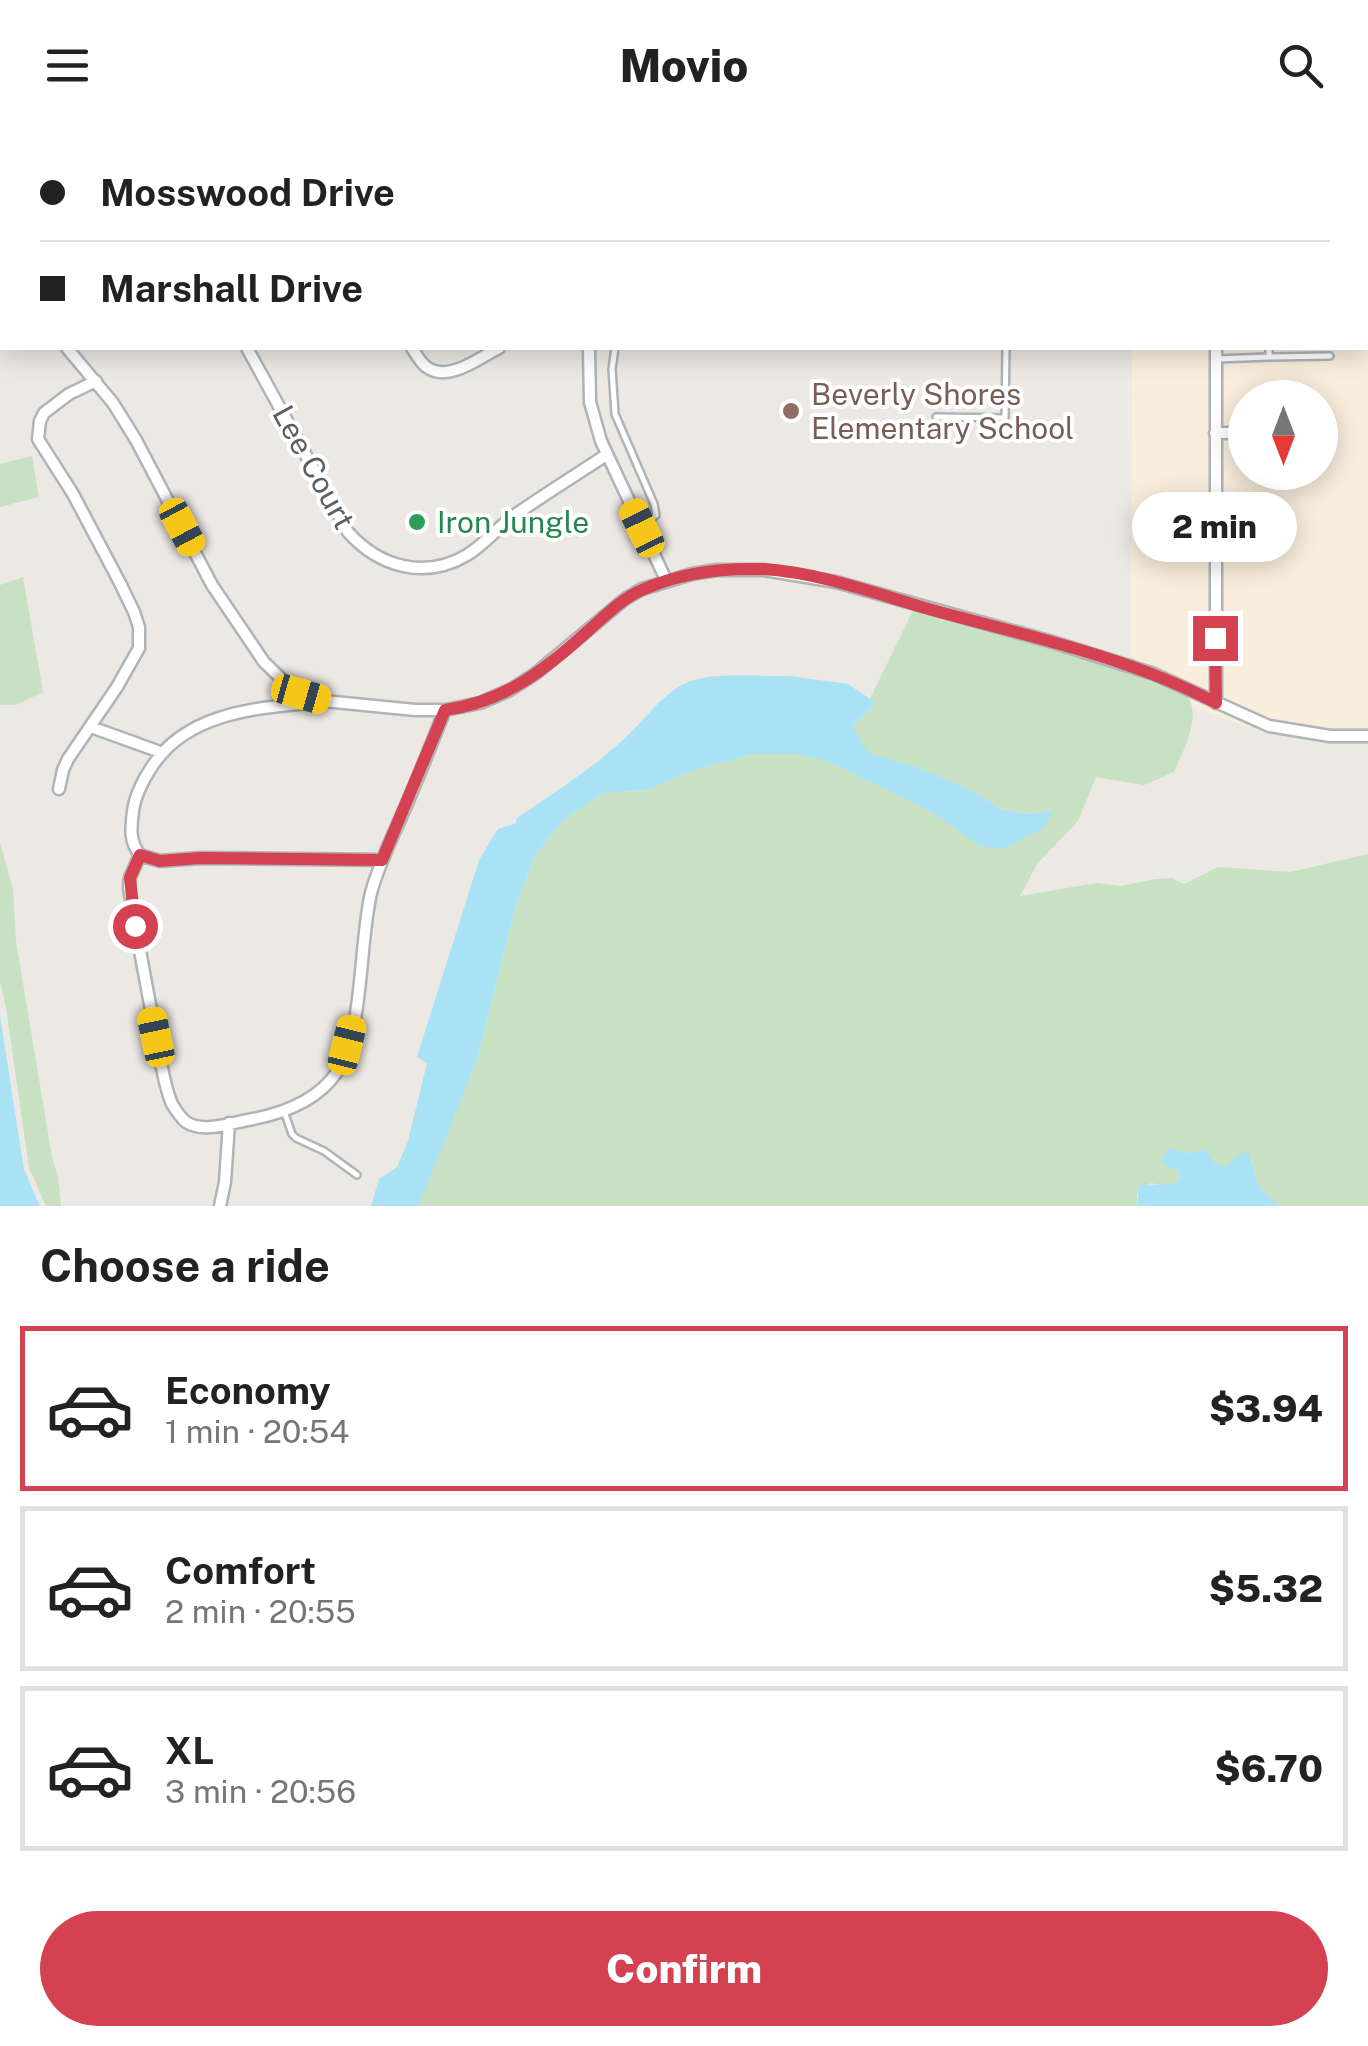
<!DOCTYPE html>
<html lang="en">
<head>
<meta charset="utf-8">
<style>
	:root { --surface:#fff; --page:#f2f2f2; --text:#222; --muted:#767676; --line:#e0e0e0; --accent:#d44150 }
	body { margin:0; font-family:"Public Sans",sans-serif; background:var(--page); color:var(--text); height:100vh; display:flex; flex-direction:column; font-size:38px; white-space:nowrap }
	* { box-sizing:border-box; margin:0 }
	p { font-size:32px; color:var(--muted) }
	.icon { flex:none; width:55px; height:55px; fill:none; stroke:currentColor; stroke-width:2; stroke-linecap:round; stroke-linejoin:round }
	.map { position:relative; height:1076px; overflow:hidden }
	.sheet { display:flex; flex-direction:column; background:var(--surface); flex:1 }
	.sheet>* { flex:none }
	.hud { position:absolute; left:0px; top:0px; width:1370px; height:220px; box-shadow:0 5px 25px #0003; display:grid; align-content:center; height:220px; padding:0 40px; background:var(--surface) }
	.needle { width:65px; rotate:180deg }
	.fabs { position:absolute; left:1228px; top:250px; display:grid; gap:20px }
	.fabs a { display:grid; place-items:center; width:110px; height:110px; border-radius:50%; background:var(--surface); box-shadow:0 5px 25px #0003; font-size:50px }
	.end { position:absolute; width:45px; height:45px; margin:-22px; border:12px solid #d44150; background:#fff; box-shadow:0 0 0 5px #fff }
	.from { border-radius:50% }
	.bubble { position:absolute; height:70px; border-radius:35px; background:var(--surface); box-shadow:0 5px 25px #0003; font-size:32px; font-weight:800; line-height:70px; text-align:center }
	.car { position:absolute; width:30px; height:60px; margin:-30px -15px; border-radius:12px; box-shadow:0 0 8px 2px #0007; background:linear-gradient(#f5c518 24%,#345 0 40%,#f5c518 0 76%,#345 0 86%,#f5c518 0) }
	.hud b { display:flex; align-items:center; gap:35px; height:95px; font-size:38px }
	.hud b+b { border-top:2px solid var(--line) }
	.hud i { width:25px; height:25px; background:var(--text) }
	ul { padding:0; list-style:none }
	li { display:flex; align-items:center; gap:30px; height:165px; margin:0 20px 15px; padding:0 20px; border:5px solid var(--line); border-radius:0px }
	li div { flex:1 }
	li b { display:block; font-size:38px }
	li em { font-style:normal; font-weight:800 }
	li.selected { border-color:var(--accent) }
	li>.icon { width:90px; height:90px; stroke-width:1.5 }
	h2 { padding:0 40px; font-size:45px; line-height:120px }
	.primary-button { display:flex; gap:20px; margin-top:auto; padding:20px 40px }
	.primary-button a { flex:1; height:115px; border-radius:60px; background:var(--accent); color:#fff; font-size:40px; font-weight:800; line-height:115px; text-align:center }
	header { display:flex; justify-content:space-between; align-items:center; height:130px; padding:0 40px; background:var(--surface); font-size:45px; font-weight:800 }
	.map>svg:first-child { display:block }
</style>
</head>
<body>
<header><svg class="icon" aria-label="menu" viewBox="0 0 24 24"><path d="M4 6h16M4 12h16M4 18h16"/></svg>Movio<svg class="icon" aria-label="search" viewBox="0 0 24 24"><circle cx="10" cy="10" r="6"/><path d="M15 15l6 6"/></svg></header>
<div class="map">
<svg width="1368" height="1076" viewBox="0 0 1368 1076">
	<rect width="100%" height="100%" fill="#ece8e3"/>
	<!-- commercial -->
	<path fill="#f9eddb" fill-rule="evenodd" d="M1368,68v537l-106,-3 -71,-25 -5,-12 -55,-38 1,-309h236zM1245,268h75v74h-75z"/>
	<!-- green -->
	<path fill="#c8e1c2" d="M32,326l7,41 -39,10v-43z
		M23,447l20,115 -27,13h-16v-120z
		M919,468l211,60 1,-1c12,8 47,28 55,37 17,22 -3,57 -12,78l-30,13 -48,-8 -18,44 -41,43 -17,32 77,-13 24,3 34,-7 17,-1 12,6 34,-17 72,5 78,-18v352c-16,0 -78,0 -89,0 -19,-8 -25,-28 -27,-46l-10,-7 -17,14 -10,-4 -8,-13 -24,3 -4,-3 -4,19 5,8 -4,7 -11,2 -14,-3 -14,11v12h-719l59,-146 39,-155 19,-50 29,-35 39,-27 44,-3 48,-20 58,-16h45l31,8 101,49 51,35 72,-35 -29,3 -23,-5 -30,-19 -51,-22 -53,-15 -14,-27 22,-22 -5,-5z
		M0,713l13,46 3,52 36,216 6,19 3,30h-15l-17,-38 -23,-160 -6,-27z"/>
	<!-- water -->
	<path fill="#aae2f5" d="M790,546l58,8 28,19 -23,23 15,27 52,15 51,22 30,19 23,5 30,-3 -11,17 -39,21 -24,-3 -50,-35 -101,-49 -31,-8h-45l-58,16 -48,20 -44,3 -39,27 -29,35 -19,50 -39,155 -56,140 -3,6h-47l8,-27 18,-12 11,-26 19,-78 -10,-6 62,-197 19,-31 18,-6 1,-5c36,-25 75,-49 107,-79 19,-17 35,-41 58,-54 27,-15 77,-8 108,-9z
		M0,886l24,154 16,36h-40z
		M1167,1019l12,1 4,3 24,-3 8,13 10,4 17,-15 8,2c8,31 4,31 30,52h-143l2,-21 36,-1 5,-7 -5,-8 -12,-5 -1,-6z"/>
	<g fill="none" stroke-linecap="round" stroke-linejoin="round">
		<defs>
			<path id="lane" d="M681,0v2
				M615,218l-3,21 3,45 39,90 2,11 -15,13
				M1269,227l61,-1
				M1217,229l52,-2v-9
				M936,287l69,1 1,-70
				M284,981l8,23 4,4 28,13 33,24"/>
			<path id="street" d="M1269,0v2
				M833,2v-2
				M0,157l2,2
				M67,218l46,55 23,37 76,145 52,77 29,28 31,11 91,9h30l35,-7 30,-13 25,-16 90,-75 17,-10 50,-15 25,-4h47l72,12 213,59 105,33 115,52 61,10h38
				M247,218l101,184c31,35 77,48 119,23 18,-11 31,-28 48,-40 30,-21 61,-40 91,-60
				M412,218c4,6 9,16 16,20 22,14 52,-11 71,-20
				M589,218l1,54 11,39 65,139
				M1215,303h30
				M1216,573v-355
				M91,597l72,26
				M59,659l4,-19 5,-11 49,-72 22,-39v-21l-5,-15 -14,-29 -47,-89 -35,-55 2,-18 4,-8 25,-19 27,-13
				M140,725l-10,22 -1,10c8,51 18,100 27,150 5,22 7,46 16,67 3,5 9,14 14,18 18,12 48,0 67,-3 31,-6 65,-19 84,-47 27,-42 22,-128 34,-179 8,-30 22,-57 34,-85 14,-32 27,-66 40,-98
				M140,725c-11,-14 -9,-27 -7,-44 2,-16 9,-29 18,-43 35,-56 106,-60 166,-66
				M140,725l20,6 40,-3 182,2
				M220,1076l5,-24 4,-59"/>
			<path id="secondary" d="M140,0l1,2
				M0,63h2"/>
		</defs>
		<!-- lane casing -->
		<use href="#lane" stroke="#b0b4b7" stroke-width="10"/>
		<!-- street casing -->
		<use href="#street" stroke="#b0b4b7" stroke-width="15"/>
		<!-- secondary casing -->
		<use href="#secondary" stroke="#afb3b6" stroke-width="19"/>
		<!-- lane -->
		<use href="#lane" stroke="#fff" stroke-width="5"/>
		<!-- street -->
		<use href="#street" stroke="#fff" stroke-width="10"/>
		<!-- secondary -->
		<use href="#secondary" stroke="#fff" stroke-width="14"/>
	</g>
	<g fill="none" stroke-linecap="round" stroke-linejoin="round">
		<!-- route -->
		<path stroke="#d44150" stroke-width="12" d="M135,796l-5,-48 10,-23 20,6 40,-3 182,2 63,-150c59,-8 100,-40 143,-79 17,-15 33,-32 54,-41 37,-17 78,-22 118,-21 58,3 114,24 169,40 97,27 198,47 287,94l-1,-65"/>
	</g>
	<!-- markers -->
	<circle fill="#8d6e63" stroke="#fff" stroke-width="4" cx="791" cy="281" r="10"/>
	<circle fill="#2e9e5b" stroke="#fff" stroke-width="4" cx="417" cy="392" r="10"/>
	<g text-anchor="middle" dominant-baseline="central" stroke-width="8" stroke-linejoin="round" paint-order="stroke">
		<!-- education labels -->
		<g font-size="30" fill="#785e54" stroke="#fff" text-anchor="start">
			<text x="811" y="264">Beverly Shores<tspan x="811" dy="34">Elementary School</tspan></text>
		</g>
		<!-- street labels -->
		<g font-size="30" fill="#5b5f62" stroke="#fff">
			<text transform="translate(314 337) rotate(61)">Lee Court</text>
		</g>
		<!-- leisure labels -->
		<g font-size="30" fill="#27864d" stroke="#fff" text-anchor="start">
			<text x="437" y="392">Iron Jungle</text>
		</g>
	</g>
</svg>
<div class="fabs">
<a><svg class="needle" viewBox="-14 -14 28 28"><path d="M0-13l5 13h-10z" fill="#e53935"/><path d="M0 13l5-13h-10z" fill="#767676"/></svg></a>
</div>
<i class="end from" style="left:135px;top:796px"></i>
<i class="end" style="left:1215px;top:508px"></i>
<div class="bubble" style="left:1132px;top:362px;width:165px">2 min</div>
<i class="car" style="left:182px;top:397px;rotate:152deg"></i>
<i class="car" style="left:642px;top:398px;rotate:334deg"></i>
<i class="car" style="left:301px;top:564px;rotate:106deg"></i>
<i class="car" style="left:156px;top:907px;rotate:348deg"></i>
<i class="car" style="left:347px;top:915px;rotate:14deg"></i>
<div class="hud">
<b><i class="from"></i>Mosswood Drive</b>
<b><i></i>Marshall Drive</b>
</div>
</div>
<section class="sheet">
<h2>Choose a ride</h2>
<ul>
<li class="selected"><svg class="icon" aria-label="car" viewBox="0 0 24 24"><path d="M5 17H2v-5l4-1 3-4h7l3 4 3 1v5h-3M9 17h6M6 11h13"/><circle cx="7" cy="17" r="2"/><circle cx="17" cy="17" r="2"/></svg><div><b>Economy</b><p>1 min · 20:54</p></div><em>$3.94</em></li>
<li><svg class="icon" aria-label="car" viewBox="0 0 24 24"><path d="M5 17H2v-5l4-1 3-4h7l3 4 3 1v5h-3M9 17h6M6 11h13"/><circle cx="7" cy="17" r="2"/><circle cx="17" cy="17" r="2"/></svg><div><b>Comfort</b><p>2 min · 20:55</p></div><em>$5.32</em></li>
<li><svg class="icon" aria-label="car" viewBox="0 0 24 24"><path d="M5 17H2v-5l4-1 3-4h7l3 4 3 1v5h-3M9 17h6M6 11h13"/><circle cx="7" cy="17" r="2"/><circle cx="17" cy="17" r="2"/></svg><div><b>XL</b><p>3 min · 20:56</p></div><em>$6.70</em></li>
</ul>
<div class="primary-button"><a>Confirm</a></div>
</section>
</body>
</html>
